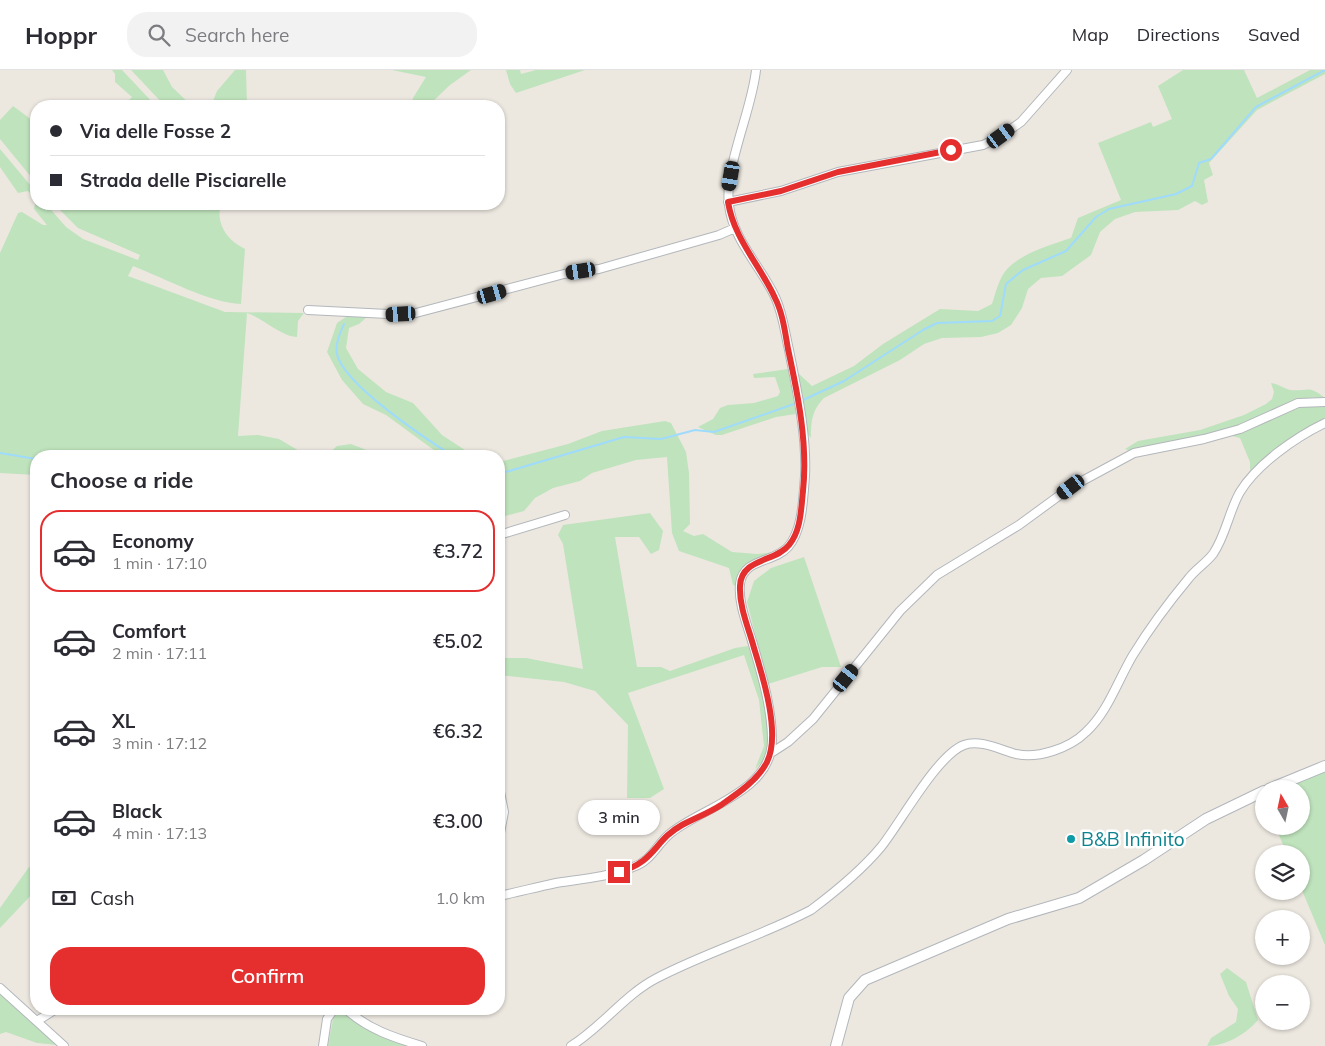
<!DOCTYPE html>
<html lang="en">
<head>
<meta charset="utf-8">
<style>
	:root { --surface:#fff; --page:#f2f2f3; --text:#2b2b33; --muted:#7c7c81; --line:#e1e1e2; --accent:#e42f2e }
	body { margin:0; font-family:Mulish,sans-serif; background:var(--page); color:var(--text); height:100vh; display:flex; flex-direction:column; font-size:19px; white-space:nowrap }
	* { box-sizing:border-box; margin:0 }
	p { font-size:16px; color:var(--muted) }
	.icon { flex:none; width:28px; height:28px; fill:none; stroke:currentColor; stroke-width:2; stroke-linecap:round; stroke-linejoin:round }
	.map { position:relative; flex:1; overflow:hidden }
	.panel { position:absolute; left:30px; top:380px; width:475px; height:565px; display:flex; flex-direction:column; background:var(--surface); border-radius:20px; box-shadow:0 1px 4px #0004 }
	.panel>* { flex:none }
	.banner { position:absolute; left:30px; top:30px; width:475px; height:110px; border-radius:20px; box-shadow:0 1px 4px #0004; display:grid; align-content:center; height:110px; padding:0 20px; background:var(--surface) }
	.needle { width:32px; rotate:351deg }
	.buttons { position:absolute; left:1255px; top:710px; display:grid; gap:10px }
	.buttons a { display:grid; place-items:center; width:55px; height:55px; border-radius:50%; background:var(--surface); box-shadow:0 1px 4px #0004; font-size:25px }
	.end { position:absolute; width:22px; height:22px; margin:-11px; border:6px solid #e42f2e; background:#fff; box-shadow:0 0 0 2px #fff }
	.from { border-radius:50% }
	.bubble { position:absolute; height:35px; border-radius:18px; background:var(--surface); box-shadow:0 1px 4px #0004; font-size:16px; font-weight:600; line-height:35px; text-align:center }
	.car { position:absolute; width:15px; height:30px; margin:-15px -8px; border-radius:6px; box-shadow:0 0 4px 1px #0007; background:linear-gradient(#222 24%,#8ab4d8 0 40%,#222 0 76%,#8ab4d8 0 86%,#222 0) }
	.banner b { display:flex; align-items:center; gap:18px; height:48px; font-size:19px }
	.banner b+b { border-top:1px solid var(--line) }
	.banner i { width:12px; height:12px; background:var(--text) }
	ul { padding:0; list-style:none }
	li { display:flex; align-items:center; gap:15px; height:82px; margin:0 10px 8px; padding:0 10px; border:2px solid transparent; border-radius:20px }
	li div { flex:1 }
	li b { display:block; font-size:19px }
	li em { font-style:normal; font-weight:600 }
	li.selected { border-color:var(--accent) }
	li>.icon { width:45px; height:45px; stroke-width:1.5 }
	h2 { padding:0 20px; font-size:22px; line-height:60px }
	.pay { display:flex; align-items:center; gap:12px; height:55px; padding:0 20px; font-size:19px }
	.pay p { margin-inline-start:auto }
	.cta { display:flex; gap:10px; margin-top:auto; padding:10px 20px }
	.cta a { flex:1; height:58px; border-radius:20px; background:var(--accent); color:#fff; font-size:20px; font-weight:600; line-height:58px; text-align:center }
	header { display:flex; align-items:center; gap:30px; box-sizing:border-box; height:70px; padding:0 25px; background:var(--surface); border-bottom:1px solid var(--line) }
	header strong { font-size:24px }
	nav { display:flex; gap:28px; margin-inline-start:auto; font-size:18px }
	.search { width:350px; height:45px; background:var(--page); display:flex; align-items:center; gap:12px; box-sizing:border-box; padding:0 18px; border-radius:20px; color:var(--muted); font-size:19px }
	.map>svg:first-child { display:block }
</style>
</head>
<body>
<header>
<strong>Hoppr</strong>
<div class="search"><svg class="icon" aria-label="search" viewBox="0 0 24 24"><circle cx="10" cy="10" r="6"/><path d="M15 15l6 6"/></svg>Search here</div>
<nav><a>Map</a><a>Directions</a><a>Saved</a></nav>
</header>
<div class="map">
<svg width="1325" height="976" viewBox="0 0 1325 976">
	<rect width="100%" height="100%" fill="#ece8e0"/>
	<!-- green -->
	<path fill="#bfe3bc" d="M112,0h10l34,36h-32l8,-9 -17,-15v-8z
		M131,0h32l9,17 20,19h-27z
		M235,0h11l1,36h-36l6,-15z
		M392,0h79l-21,15 -22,21h-17l2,-8 13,-21z
		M506,0h14l1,4 15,-4h49l-69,23 -6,-9z
		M1183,0h61l13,28 53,-28h15v4l-68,36 -48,53 4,12 -9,5 4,22 -6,3 -7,-4 -17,9 -43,2 -20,7 -15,13 -9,23 -29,21 -21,2 -13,11 -6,19 -11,17 -13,8 -17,4 -39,1 -18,6 -24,16 -76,38c-12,12 -13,23 -13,40l-3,-4 -10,-61 14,13 42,-20 29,-22 57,-35 38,2 14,-7c4,-12 7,-27 16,-36 16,-16 43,-23 63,-30l7,-20 43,-18 -23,-57 53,-21 2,5 19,-8 -14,-33z
		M13,36l23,17v60l-36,-44v-19z
		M0,79l36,43v12h10l20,23 17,12 55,21 2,-5 -62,-27 -24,-24h167c-6,20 7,37 24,45l-4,55c-31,-1 -77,-26 -108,-38l-5,10 97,36 79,1 -6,8 -1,16c-15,0 -33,-18 -50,-24l-9,123 20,-1 21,4 22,13 1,4h-266v19l-36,-2v-220l18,-40 4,-1 21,13h4l-13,-16 2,-10 -8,-8 -10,2 -18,-26z
		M349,245l18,2 -8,7 -10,4 -3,20 12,21 28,23 27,11 29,32 32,21h-32l-56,-41 -23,-11 -21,-24 -15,-28 10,-29z
		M788,299l8,45 -20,3 -54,18h-6l-18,-8 15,-8 7,-11 8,-3 26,-2 24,-7 2,-4 -5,-15 -21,1 -1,-4z
		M1271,313c8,1 12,5 19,7 17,2 18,-6 35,8 -34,-4 -56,18 -86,28 -35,12 -72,18 -109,25l-5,-2 13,-8 62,-11 44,-15 22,-11 6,-5 2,-7z
		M1306,334h19v15l-31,17 -44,34v-8l-10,-24 -8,-2 49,-23z
		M665,351l6,2 15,29 3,21 1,51 -7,7 11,5 9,-2 29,18 25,2 18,-2c-25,10 -27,9 -39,34l-3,-1 -4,-17 -50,-17 -7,-18 -5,-76 -31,3 -44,13 -12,8 -27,7 -18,10 -11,13 -19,5 -6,-11v-43l69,-18 34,-13z
		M351,374l31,12h-56l11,-10z
		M650,443l13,18 -4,19 -8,4 -12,-17h-24l22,130h24l9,4 65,-23 13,-2c9,19 27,93 17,111 -2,4 -7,9 -10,12l9,-23 -5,-46 -15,-45 -116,38 36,96 -14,9h-23l1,-73 -33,-34 -31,-9 -65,-7v-17h27l57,11 -20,-125 -5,-9 5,-10z
		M804,487l37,110h-19l-54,17 -21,-82 7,-21 17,-13z
		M1325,702v173l-24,-57v-34h-14l-12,-28h26v-37h-15v-2z
		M29,797l7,3v20l-36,38v-20z
		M1227,898l19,14 12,38c-13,15 -33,26 -51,26l4,-8 25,-16 2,-13 -9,-13 -9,-22z
		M0,924l58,51 -21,-2 -31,-11 -6,2z
		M340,939l32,21 37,16h-81l5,-27z"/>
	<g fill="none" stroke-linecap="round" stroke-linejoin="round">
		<!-- stream -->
		<path stroke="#9fdbfc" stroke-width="2" d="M344,254c-4,9 -9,20 -7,30 6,30 89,85 116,102
			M801,331l43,-20 79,-51 14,-7 55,-2 8,-5 6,-32 17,-14 43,-19 30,-34 13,-8 67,-15 16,-8 7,-23 12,-4 45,-52 69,-37
			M0,383l36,6
			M76,386l12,-2 6,2
			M499,404l125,-37 37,2 34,-9 19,2 83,-29"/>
		<defs>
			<path id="street" d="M728,132l53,-11 57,-19 145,-27 18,-9 20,-14 46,-52
				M308,240l80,4 28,-1 148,-39 35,-5 120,-34 16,-7
				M499,465l66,-20
				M771,683l17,-11 25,-23 87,-108 37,-36 82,-50 52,-38 63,-34 70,-14 36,-10 58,-26 27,-1
				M499,717l5,25 -5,26
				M499,826c19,-4 38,-9 57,-13 26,-4 52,-6 77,-16 19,-6 24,-24 39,-35 32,-25 100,-41 100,-92 0,-33 -11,-68 -20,-99 -5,-17 -14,-38 -12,-57 3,-26 34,-21 48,-37 15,-17 15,-49 17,-71 2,-41 -8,-85 -16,-126 -4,-17 -6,-35 -13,-51 -14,-32 -43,-58 -47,-94 -5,-37 23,-95 27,-135
				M0,918l64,58
				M346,939c21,20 49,29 76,37
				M37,951l19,-12
				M323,976l4,-27 7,-10
				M571,976c31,-19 53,-51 86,-68 50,-26 104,-42 154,-68 24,-18 50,-39 70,-63 20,-25 56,-92 83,-102 16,-6 37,5 52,9 22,5 54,-6 70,-22 22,-20 32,-52 47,-77 16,-26 36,-53 56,-77 7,-9 17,-15 24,-24 13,-19 16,-43 27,-62 17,-28 56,-55 85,-69"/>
			<path id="secondary" d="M1269,719l56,-23
				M836,976l13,-48 16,-18 143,-61 71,-21 65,-38 62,-41 58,-28"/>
		</defs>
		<!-- street casing -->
		<use href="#street" stroke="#b3b7bb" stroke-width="10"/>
		<!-- secondary casing -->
		<use href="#secondary" stroke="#b2b6bb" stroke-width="12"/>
		<!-- street -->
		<use href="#street" stroke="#fff" stroke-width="8"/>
		<!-- secondary -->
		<use href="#secondary" stroke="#fff" stroke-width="10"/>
	</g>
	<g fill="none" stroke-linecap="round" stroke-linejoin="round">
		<!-- route -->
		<path stroke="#e42f2e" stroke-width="6" d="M619,802c38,-11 34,-31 63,-47 13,-7 27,-12 39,-20 16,-11 37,-25 46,-43 14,-28 -4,-85 -13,-114 -5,-19 -15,-41 -14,-62 1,-28 36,-24 49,-41 12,-14 12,-36 14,-54 5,-47 -5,-96 -15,-142 -3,-17 -5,-35 -13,-51 -15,-33 -41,-59 -47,-96l53,-11 57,-19 113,-22"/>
	</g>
	<!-- markers -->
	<circle fill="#0f9aa8" stroke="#fff" stroke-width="2" cx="1071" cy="769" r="5"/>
	<g text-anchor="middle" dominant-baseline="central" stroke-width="5" stroke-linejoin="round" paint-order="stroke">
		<!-- culture labels -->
		<g font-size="19" fill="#0d838f" stroke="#fff" text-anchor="start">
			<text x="1081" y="769">B&amp;B Infinito</text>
		</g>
	</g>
</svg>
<div class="buttons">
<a><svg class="needle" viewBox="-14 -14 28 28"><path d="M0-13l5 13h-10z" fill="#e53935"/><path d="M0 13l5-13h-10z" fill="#7c7c81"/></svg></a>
<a><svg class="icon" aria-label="layers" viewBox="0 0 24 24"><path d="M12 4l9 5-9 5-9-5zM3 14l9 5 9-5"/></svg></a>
<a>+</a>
<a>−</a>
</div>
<i class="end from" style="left:951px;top:80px"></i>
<i class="end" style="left:619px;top:802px"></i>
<div class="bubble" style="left:578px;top:730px;width:82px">3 min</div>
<i class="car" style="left:1001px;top:66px;rotate:54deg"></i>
<i class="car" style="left:731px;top:106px;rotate:190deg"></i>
<i class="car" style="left:581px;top:201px;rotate:261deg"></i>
<i class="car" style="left:492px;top:224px;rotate:74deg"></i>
<i class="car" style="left:401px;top:244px;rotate:267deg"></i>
<i class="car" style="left:1071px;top:417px;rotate:233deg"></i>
<i class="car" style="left:846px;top:608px;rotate:39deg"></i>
<div class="banner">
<b><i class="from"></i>Via delle Fosse 2</b>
<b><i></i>Strada delle Pisciarelle</b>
</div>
<section class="panel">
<h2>Choose a ride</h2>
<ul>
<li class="selected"><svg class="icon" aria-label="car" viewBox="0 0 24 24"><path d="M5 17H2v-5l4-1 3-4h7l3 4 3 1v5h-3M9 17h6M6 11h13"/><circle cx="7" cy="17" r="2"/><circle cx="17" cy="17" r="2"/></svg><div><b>Economy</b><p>1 min · 17:10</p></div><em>€3.72</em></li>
<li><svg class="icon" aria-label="car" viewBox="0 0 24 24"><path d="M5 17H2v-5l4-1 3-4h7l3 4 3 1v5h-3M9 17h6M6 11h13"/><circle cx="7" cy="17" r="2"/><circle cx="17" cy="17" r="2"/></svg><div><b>Comfort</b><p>2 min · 17:11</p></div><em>€5.02</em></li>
<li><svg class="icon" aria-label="car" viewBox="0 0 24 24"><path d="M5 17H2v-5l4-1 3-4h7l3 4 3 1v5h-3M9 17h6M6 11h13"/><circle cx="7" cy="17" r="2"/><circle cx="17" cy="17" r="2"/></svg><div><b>XL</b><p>3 min · 17:12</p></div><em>€6.32</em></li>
<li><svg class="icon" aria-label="car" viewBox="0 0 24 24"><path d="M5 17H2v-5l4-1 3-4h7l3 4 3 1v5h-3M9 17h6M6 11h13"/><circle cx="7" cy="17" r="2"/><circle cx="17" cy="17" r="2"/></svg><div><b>Black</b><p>4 min · 17:13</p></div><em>€3.00</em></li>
</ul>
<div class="pay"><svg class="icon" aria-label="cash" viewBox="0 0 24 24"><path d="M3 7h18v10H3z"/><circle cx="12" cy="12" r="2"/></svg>Cash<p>1.0 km</p></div>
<div class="cta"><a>Confirm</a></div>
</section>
</div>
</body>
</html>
